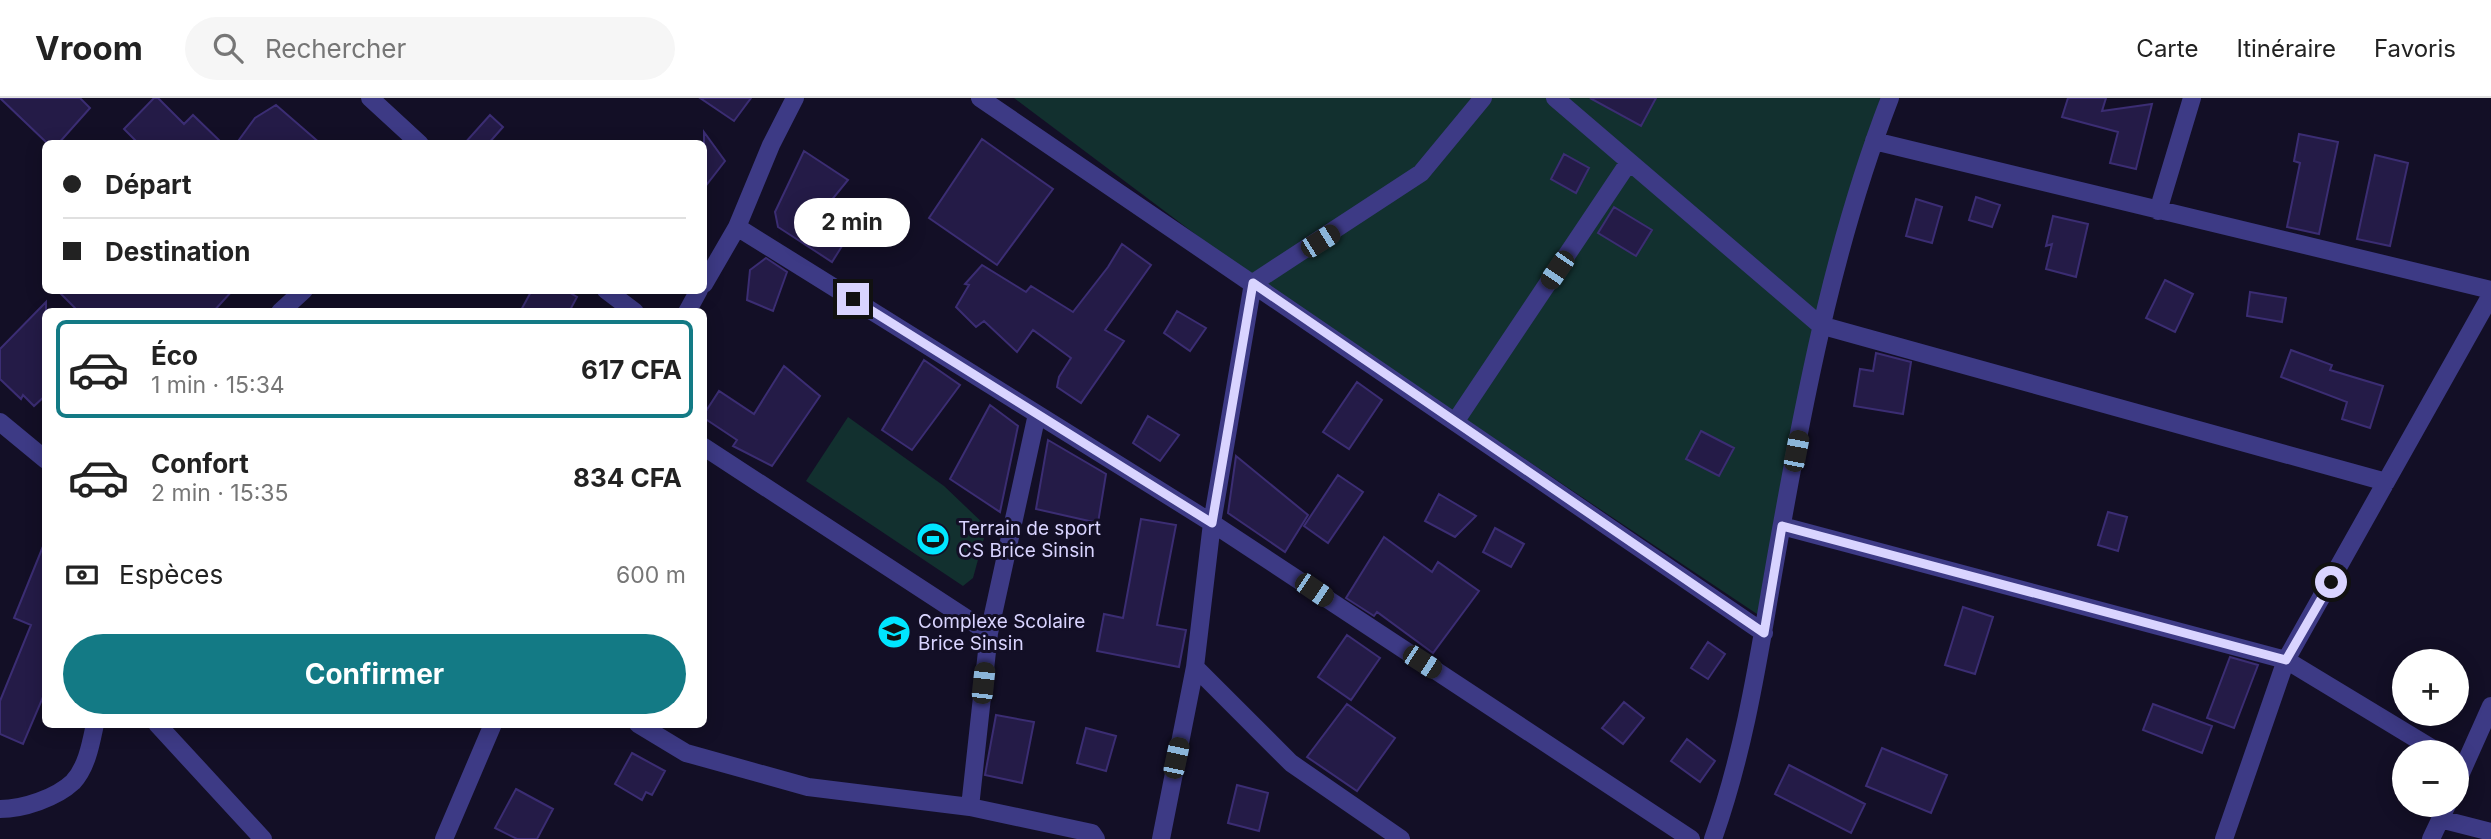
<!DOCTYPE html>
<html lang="fr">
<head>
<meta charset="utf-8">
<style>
	:root { --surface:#fff; --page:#f6f6f6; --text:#222; --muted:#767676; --line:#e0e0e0; --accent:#137a85 }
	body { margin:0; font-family:Inter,sans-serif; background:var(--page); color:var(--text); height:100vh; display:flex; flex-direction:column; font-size:26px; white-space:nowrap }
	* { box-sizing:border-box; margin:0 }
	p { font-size:23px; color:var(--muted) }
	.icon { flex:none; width:38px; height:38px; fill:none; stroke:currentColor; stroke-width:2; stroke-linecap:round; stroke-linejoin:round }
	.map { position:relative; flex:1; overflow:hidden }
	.sheet { position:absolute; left:42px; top:210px; width:665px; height:420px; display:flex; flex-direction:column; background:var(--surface); border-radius:10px; box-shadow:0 4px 18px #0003 }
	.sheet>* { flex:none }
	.hud { position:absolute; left:42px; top:42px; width:665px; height:154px; border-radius:10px; box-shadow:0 4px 18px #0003; display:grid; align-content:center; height:154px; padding:0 21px; background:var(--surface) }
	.tools { position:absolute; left:2392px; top:551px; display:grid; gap:14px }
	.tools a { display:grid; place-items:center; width:77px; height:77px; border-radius:50%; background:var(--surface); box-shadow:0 4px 18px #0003; font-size:35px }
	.end { position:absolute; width:32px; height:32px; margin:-16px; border:9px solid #d9d4ff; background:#111; box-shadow:0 0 0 4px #111 }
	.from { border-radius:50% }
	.bubble { position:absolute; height:49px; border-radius:24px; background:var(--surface); box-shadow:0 4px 18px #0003; font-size:23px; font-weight:700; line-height:49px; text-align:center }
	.car { position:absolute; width:21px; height:42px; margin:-21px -10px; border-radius:9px; box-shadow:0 0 5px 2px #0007; background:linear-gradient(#222 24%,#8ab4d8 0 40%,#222 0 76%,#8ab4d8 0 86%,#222 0) }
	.hud b { display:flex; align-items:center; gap:24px; height:66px; font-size:26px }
	.hud b+b { border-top:2px solid var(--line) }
	.hud i { width:18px; height:18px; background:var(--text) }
	ul { padding:12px 0 0; list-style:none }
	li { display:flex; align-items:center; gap:21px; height:98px; margin:0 14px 10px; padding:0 7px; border:4px solid transparent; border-radius:10px }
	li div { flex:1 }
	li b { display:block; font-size:26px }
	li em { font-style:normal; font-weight:700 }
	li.current { border-color:var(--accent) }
	li>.icon { width:63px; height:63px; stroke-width:1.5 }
	.pay { display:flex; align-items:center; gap:18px; height:77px; padding:0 21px; font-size:26px }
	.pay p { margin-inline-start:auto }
	.button { display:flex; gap:14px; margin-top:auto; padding:14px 21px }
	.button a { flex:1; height:80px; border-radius:42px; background:var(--accent); color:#fff; font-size:28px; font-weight:700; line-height:80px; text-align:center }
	header { display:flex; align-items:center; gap:42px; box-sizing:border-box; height:98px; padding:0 35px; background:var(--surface); border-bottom:2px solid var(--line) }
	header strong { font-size:33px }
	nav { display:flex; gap:38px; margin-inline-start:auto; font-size:24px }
	.search { width:490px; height:63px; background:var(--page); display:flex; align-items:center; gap:18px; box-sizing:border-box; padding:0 24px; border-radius:38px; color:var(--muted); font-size:26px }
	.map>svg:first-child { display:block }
</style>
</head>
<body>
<header>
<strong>Vroom</strong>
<div class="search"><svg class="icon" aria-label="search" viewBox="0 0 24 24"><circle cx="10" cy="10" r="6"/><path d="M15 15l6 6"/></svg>Rechercher</div>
<nav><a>Carte</a><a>Itinéraire</a><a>Favoris</a></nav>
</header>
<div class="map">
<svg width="2491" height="741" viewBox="0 0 2491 741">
	<rect width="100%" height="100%" fill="#130f26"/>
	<!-- green -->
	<path fill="#12302f" d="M1014,0h866l-117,520 -512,-342z
		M848,319l96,69 43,41 -14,51 -10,8 -157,-105z"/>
	<!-- building -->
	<path fill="#241b47" stroke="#3b2d73" stroke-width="2" d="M0,0h80l10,10 -32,36h-10z
		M154,0h4l26,26 9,-9 30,29h-84l-15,-15z
		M700,0h51l-17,23z
		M1590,0h66l-15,28z
		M2068,0h38l-4,13 50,-7 -16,65 -26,-6 8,-31 -56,-15z
		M276,7l45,39h-85l19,-26z
		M490,17l13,12 -15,17h-24z
		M704,34l21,29 -21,27z
		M2299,36l39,8 -19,92 -32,-7 13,-64 -6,-2z
		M982,41l71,50 -56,76 -68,-47z
		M804,53l44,29 -31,38 32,17 -17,27 -54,-35 -3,-15z
		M1564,56l25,14 -13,25 -25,-14z
		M2375,57l33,8 -18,83 -33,-7z
		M1976,99l24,8 -8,22 -23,-7z
		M1916,101l26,8 -10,36 -26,-7z
		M1614,109l38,23 -16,26 -38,-23z
		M2053,118l35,8 -12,53 -30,-8 6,-25 -6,2z
		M1122,146l29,21 -46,65 19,11 -43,62 -24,-16 2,-10 12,-19 -38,-28 -16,22 -33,-31 -8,6 -20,-20 13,-22 -4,-1 17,-19 44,27 5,-6 42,26 35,-45z
		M766,160l21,14 -14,39 -26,-11 3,-30z
		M2165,182l28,14 -18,38 -29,-14z
		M57,192h176l-20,22h-134z
		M532,192h33l12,7 -8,15h-49z
		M2250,194l36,6 -4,24 -35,-6z
		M46,204v93l-12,11 -11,-11 -2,4 -21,-20v-30z
		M1177,213l29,17 -16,23 -26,-18z
		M2291,252l41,15 -2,5 53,16 -13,42 -28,-9 5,-17 -66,-25z
		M1876,255l35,9 -8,52 -49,-8 6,-37 13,2z
		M924,262l36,25 -48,65 -30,-20z
		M784,268l36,30 -48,70 -39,-20 4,-6 -33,-22v-4l15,-23 35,23z
		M1357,284l25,18 -33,49 -26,-17z
		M990,307l28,21 -18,86 -50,-33z
		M1148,318l31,19 -19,26 -27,-18z
		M1701,333l33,17 -15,28 -33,-17z
		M1048,342l58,34 -8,49 -62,-14z
		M1236,358l72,59 -23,37 -57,-39z
		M1338,377l25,17 -35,51 -24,-17z
		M1439,396l37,22 -21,21 -30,-16z
		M2108,414l19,5 -9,34 -20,-6z
		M1141,421l35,6 -19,100 29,5 -7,37 -82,-16 7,-37 19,4z
		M1495,430l29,16 -13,23 -28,-15z
		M1384,439l48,35 6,-10 41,29 -46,62 -56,-41 -3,4 -28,-18z
		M46,441v151l-23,54 -23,-10v-33l31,-76 -17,-7z
		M1963,509l30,10 -18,57 -30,-9z
		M1347,537l33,23 -29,42 -33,-23z
		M1708,544l17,12 -17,25 -17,-11z
		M2230,559l28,8 -24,63 -27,-10z
		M1624,604l20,16 -21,26 -21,-16z
		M1347,606l48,34 -38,53 -50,-34z
		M2153,606l59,22 -10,27 -59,-23z
		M996,617l38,7 -12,61 -37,-8z
		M1086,630l30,8 -10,35 -29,-8z
		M1687,641l28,22 -15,21 -29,-21z
		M1882,650l65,27 -16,38 -65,-27z
		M632,655l33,18 -13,24 -6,-3 -4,8 -27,-16z
		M1789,667l76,39 -14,29 -76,-39z
		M1237,687l31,8 -9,38 -31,-8z
		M516,691l37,20 -16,30h-20l-22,-11z"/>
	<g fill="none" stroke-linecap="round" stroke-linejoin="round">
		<!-- minor -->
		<path stroke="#3d3a85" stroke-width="18" d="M370,0l50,46
			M980,0l784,535
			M1555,0l265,227 566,157
			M1874,43l617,149
			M2158,113l34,-113
			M737,129l475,296 479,316
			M704,186l33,-57 34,-82 24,-47
			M606,192l29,22
			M280,214l24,-22
			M687,214l12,-22
			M0,324l46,38
			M1455,324l174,-260
			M704,349l285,186
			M1782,428l504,134 152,92
			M1195,569l96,96 110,76
			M157,626l106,115
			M638,626l48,29 122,34 162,20 122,26 4,6
			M2457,684l34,-76
			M970,709l19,-174 48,-219
			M0,711c23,0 56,-11 73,-27 14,-15 18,-39 22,-58
			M2440,721l51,13
			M444,741l49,-115
			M1161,741l34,-172 17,-144 41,-240 168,-110 62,-75
			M1713,741c37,-104 49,-208 69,-315 26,-145 55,-289 108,-426
			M2224,741l62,-179 205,-365
			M2431,741l16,-34"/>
	</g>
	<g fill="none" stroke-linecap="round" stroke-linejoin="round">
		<!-- route -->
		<path stroke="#d9d4ff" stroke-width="9" d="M853,201l359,224 41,-240 511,350 18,-107 504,134 45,-78"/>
	</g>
	<!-- icons -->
	<defs>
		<symbol id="stadium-disc" viewBox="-11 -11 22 22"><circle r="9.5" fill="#00e5ff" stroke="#130f26"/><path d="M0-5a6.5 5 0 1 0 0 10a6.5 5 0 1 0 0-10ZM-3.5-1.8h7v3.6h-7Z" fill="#111"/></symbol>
		<symbol id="school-disc" viewBox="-11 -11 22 22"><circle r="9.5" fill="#00e5ff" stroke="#130f26"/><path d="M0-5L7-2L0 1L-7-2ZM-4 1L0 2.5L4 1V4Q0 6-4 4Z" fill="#111"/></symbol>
	</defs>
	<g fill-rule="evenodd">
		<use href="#stadium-disc" x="914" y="422" width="38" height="38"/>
		<use href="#school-disc" x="875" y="515" width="38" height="38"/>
	</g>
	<g text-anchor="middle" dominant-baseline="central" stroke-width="6" stroke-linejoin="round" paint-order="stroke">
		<!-- poi labels -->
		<g font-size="19" fill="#d9d4ff" stroke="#130f26" text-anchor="start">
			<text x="958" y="430">Terrain de sport<tspan x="958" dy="22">CS Brice Sinsin</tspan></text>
			<text x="918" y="523">Complexe Scolaire<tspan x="918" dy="22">Brice Sinsin</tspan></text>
		</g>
	</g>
</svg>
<div class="tools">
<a>+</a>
<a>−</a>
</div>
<i class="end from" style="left:2331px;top:484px"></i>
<i class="end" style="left:853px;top:201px"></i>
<div class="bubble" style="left:794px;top:100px;width:116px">2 min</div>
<i class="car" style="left:1320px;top:143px;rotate:58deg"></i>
<i class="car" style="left:1557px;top:172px;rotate:214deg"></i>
<i class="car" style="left:1796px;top:353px;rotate:11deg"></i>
<i class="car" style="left:1314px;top:492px;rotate:124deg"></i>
<i class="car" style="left:1422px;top:564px;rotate:123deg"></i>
<i class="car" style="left:983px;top:585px;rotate:6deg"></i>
<i class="car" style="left:1176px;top:660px;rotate:12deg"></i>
<div class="hud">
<b><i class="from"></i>Départ</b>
<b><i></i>Destination</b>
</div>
<section class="sheet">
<ul>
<li class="current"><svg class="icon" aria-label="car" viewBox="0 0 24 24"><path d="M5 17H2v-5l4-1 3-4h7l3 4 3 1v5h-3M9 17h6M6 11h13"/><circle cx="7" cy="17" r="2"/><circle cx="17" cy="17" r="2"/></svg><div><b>Éco</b><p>1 min · 15:34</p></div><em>617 CFA</em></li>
<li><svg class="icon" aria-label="car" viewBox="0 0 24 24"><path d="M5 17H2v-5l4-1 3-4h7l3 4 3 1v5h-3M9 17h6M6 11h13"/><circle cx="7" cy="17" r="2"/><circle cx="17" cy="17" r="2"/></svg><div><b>Confort</b><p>2 min · 15:35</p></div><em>834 CFA</em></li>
</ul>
<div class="pay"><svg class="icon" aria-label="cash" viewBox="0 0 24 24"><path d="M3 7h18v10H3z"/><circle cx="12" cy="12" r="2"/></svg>Espèces<p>600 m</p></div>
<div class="button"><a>Confirmer</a></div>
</section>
</div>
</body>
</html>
